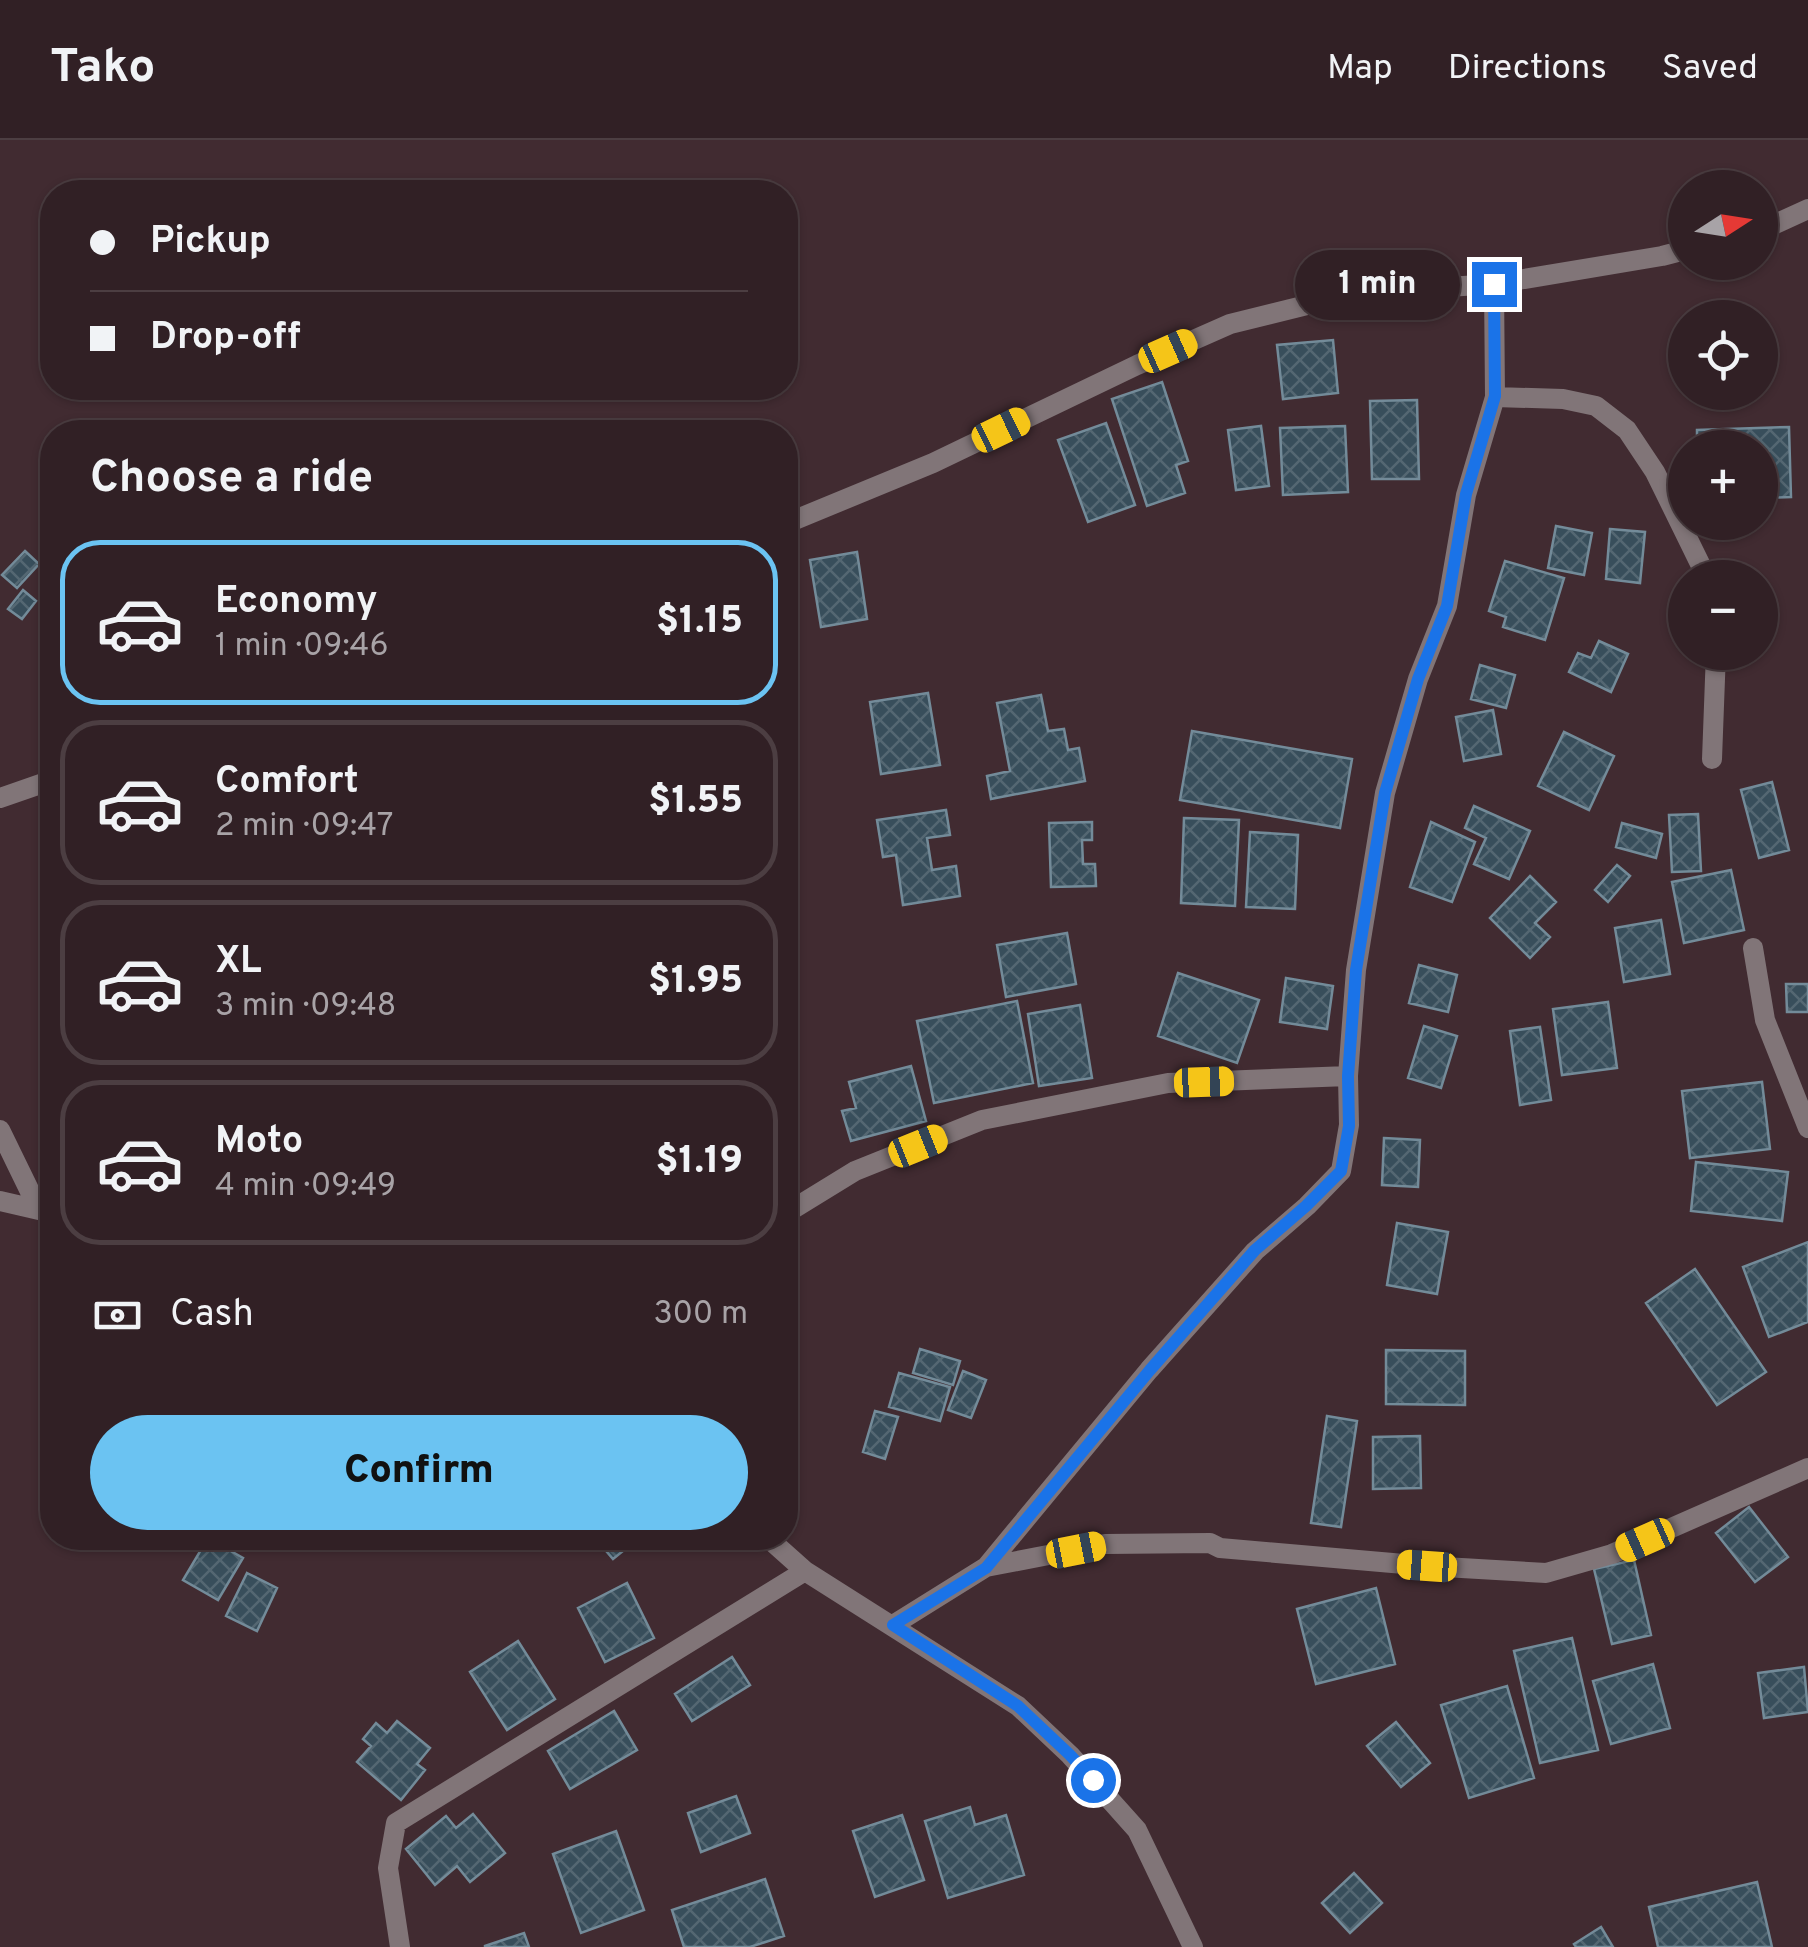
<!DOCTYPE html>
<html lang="en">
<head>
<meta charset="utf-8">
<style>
	:root { --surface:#312025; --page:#3d2d32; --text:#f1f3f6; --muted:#a8a3a7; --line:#4c3e42; --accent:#6bc3f2 }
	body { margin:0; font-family:Overpass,sans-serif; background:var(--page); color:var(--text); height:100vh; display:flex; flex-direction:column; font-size:38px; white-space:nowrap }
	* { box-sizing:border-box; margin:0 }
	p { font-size:32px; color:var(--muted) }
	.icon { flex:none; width:55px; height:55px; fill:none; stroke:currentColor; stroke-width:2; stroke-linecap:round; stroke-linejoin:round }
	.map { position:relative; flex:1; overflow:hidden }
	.panel { position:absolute; left:40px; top:280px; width:758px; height:1130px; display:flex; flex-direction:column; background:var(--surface); border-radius:40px; box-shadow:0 2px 8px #0004,0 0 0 2px var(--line) }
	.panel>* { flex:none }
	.banner { position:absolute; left:40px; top:40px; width:758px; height:220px; border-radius:40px; box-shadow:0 2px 8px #0004,0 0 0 2px var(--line); display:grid; align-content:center; height:220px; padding:0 50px; background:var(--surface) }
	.needle { width:65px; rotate:78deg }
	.controls { position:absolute; left:1668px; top:30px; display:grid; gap:20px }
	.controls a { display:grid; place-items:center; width:110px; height:110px; border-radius:50%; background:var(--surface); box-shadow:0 2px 8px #0004,0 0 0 2px var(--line); font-size:50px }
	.end { position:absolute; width:45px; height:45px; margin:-22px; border:12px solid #1a73e8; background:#fff; box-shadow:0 0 0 5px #fff }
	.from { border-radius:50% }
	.bubble { position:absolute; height:70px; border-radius:35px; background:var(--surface); box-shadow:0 2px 8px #0004,0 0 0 2px var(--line); font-size:32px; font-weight:800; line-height:70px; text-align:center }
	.car { position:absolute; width:30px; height:60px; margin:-30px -15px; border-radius:12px; box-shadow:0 0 8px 2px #0007; background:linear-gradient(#f5c518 24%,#345 0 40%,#f5c518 0 76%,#345 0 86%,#f5c518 0) }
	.banner b { display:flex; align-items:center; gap:35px; height:95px; font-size:38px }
	.banner b+b { border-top:2px solid var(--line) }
	.banner i { width:25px; height:25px; background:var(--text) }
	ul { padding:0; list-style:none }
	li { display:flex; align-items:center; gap:30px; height:165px; margin:0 20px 15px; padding:0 30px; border:5px solid var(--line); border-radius:40px }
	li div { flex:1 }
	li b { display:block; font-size:38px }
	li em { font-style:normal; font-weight:800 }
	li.current { border-color:var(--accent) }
	li>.icon { width:90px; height:90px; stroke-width:1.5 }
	h2 { padding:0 50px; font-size:45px; line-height:120px }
	.pay { display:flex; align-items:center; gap:25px; height:110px; padding:0 50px; font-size:38px }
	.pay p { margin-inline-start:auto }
	.action { display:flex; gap:20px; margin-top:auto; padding:20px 50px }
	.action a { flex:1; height:115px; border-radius:60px; background:var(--accent); color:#111; font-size:40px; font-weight:800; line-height:115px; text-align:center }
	header { display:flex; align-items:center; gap:60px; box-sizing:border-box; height:140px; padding:0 50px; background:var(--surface); border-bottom:2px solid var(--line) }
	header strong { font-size:48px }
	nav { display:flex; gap:55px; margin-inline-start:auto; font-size:35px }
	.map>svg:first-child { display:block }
</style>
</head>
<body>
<header>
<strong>Tako</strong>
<nav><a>Map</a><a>Directions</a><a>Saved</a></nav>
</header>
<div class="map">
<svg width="1808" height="1807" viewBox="0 0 1808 1807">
	<defs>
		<pattern id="building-cross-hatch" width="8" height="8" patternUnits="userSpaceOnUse" patternTransform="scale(2.5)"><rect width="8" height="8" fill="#384e5b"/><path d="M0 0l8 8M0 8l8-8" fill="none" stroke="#546772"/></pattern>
	</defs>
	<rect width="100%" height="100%" fill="#412b31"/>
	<!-- building -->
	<path fill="url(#building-cross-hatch)" stroke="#738b99" stroke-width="2.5" d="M1333,200l5,53 -55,6 -6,-54z
		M1162,242l26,79 -12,4 9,28 -38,13 -35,-107z
		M1417,260l2,79h-47l-2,-78z
		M1106,283l29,82 -47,17 -30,-82z
		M1261,286l8,60 -33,4 -8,-60z
		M1345,286l3,66 -65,3 -3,-67z
		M1789,287l2,70 -31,1v-50h-63v-18z
		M1556,386l36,7 -8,42 -36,-7z
		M1610,389l35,3 -5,51 -34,-4z
		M25,411l14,13 -22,24 -15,-13z
		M857,412l10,67 -46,8 -11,-67z
		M1505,421l59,17 -19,62 -42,-13 3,-10 -17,-6z
		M23,450l13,11 -14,18 -14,-10z
		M1599,501l29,13 -17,38 -42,-20 9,-19 13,5z
		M1480,525l35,10 -9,33 -35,-9z
		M928,553l12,72 -59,9 -11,-72z
		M1041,555l7,36 16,-2 4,21 11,-2 6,33 -94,18 -4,-23 23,-5 -13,-68z
		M1493,570l8,44 -37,7 -8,-44z
		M1192,591l160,28 -12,69 -160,-28z
		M1564,592l50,24 -25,54 -51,-24z
		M1772,642l17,68 -30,8 -18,-68z
		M1474,666l56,25 -21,48 -35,-15 12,-26 -21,-10z
		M946,670l4,25 -23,3 5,32 24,-4 4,30 -57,9 -7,-50 -13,2 -6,-37z
		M1698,674l3,57 -29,1 -3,-57z
		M1184,678l55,2 -4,86 -54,-3z
		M1092,682v18h-10l1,24h12l1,22 -45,1 -2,-64z
		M1431,682l44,20 -23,60 -42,-15z
		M1622,683l40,11 -6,24 -40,-11z
		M1250,692l48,3 -3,74 -49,-2z
		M1617,725l13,11 -22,26 -13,-12z
		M1731,730l13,60 -60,13 -12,-61z
		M1530,736l26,26 -21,21 15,14 -20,21 -40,-40z
		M1661,780l9,54 -46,8 -9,-54z
		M1067,793l9,51 -70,13 -9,-52z
		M1419,825l38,10 -9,37 -39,-9z
		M1178,833l81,27 -22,63 -79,-27z
		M1286,838l47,8 -6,43 -47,-7z
		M1786,844h22v28h-21z
		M1017,861l16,82 -99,20 -17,-82z
		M1608,862l9,66 -55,7 -9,-66z
		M1080,865l12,73 -53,8 -11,-72z
		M1424,886l33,10 -16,52 -33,-10z
		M1540,887l11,73 -31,5 -10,-74z
		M911,926l15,55 -75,20 -9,-30 14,-3 -7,-26z
		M1762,942l8,67 -80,9 -8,-67z
		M47,957l5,1v60l-9,-1z
		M1384,998l36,2 -2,47 -36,-2z
		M1696,1022l92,10 -6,49 -91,-10z
		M1397,1083l51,9 -11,62 -50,-9z
		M1808,1102v80l-39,15 -26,-70z
		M1695,1129l71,103 -49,33 -71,-102z
		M920,1209l40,12 -7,24 -40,-12z
		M1386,1210l79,1v54l-79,-1z
		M963,1231l23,9 -15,38 -23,-8z
		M899,1233l51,14 -10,34 -51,-14z
		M875,1271l23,6 -13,42 -22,-7z
		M1327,1276l30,5 -16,106 -30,-4z
		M1420,1296l1,52 -48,1v-52z
		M1749,1367l39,50 -33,25 -39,-49z
		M208,1398l35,20 -25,42 -35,-20z
		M595,1398h44l-26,21z
		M1634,1420l17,75 -39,9 -18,-75z
		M247,1433l30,15 -20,43 -31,-15z
		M627,1443l27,55 -49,24 -27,-54z
		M1376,1448l19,76 -79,20 -19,-75z
		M1572,1498l26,112 -58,13 -26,-112z
		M518,1501l37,58 -48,31 -37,-58z
		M732,1517l18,28 -58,36 -17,-27z
		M1653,1524l17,64 -59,16 -18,-63z
		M1804,1527l4,45 -44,6 -6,-45z
		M1507,1546l27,92 -65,20 -28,-93z
		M614,1571l23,39 -67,39 -22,-38z
		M397,1581l33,27 -13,16 8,6 -24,30 -44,-38 14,-16 -8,-7 13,-16 11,10z
		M1396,1582l34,41 -29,24 -34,-41z
		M736,1656l14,37 -49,19 -13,-39z
		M970,1667l5,18 31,-10 18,60 -76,23 -23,-77z
		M473,1674l32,39 -35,29 -13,-16 -22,19 -29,-36 40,-33 10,12z
		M902,1675l22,65 -49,17 -22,-66z
		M616,1691l28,79 -63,23 -28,-79z
		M1354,1733l28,30 -32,30 -28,-30z
		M765,1739l19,57 -34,11h-66l-12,-37z
		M1757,1742l15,65h-114l-9,-40z
		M1601,1787l12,20h-37l-2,-3z
		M524,1793l5,14h-44v-1z"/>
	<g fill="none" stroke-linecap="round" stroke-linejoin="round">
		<!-- minor -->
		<path stroke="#817578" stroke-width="20" d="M1760,91l48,-22
			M1495,257l68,2 33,7 31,24 28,42 52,106
			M785,384l148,-61 204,-98 93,-41 93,-23 63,-10 108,-7 168,-28 23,-6
			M1712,619l4,-107
			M0,658l52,-18
			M1753,808l12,72 43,108
			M0,990l38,78
			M0,1061l52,12
			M785,1074l70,-43 127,-51 186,-37 180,-7
			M768,1398l37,33 213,135 52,49 67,75 56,117
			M986,1427l163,-197 106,-119 52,-45 34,-35 8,-46 -1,-49 8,-106 29,-177 33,-114 29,-73 19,-111 29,-98 -1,-113
			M893,1485l93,-58 119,-23 105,-1 10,5 207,18 119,7 66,-19 196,-86
			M400,1807l-12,-79 8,-45 409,-252"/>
	</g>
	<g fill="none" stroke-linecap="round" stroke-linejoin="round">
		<!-- route -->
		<path stroke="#1a73e8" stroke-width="12" d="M1093,1640l-23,-25 -52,-49 -125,-81 93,-57 164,-198 105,-120 51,-44 35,-35 8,-45 -1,-50 8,-106 29,-177 33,-114 29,-73 19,-112 29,-98 -1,-112"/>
	</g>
</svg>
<div class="controls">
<a><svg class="needle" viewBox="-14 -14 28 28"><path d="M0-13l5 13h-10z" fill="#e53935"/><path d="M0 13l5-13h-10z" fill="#a8a3a7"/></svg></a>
<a><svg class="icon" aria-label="locate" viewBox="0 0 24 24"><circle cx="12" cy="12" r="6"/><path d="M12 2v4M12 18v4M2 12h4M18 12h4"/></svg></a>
<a>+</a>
<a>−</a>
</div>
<i class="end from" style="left:1093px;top:1640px"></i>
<i class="end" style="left:1494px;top:144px"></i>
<div class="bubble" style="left:1295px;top:110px;width:165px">1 min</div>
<i class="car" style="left:1168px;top:211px;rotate:66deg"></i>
<i class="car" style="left:1001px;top:290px;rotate:64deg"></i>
<i class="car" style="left:1204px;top:942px;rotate:88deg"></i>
<i class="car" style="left:918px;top:1006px;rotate:68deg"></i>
<i class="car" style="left:1645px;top:1400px;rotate:246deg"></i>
<i class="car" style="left:1076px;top:1410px;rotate:79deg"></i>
<i class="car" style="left:1427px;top:1426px;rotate:274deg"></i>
<div class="banner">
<b><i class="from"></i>Pickup</b>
<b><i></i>Drop-off</b>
</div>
<section class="panel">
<h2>Choose a ride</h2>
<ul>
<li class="current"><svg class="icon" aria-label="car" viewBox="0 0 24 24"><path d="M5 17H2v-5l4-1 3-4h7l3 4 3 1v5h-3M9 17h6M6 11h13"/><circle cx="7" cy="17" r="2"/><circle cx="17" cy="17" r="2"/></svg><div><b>Economy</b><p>1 min · 09:46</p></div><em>$1.15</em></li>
<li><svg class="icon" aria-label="car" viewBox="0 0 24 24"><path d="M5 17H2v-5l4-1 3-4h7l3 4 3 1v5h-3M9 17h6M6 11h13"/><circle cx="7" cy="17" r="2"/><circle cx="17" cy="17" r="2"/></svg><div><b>Comfort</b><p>2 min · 09:47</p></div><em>$1.55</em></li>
<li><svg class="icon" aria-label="car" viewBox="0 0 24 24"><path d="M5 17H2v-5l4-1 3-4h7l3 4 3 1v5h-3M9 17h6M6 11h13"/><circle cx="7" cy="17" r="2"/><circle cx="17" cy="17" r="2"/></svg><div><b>XL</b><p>3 min · 09:48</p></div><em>$1.95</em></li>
<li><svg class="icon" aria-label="car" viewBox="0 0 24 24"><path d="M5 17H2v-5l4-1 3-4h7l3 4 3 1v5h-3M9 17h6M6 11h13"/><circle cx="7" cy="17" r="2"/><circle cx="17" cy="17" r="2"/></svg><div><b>Moto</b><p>4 min · 09:49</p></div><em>$1.19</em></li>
</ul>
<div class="pay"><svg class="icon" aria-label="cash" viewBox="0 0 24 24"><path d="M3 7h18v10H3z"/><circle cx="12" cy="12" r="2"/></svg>Cash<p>300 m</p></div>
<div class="action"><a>Confirm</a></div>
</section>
</div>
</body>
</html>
